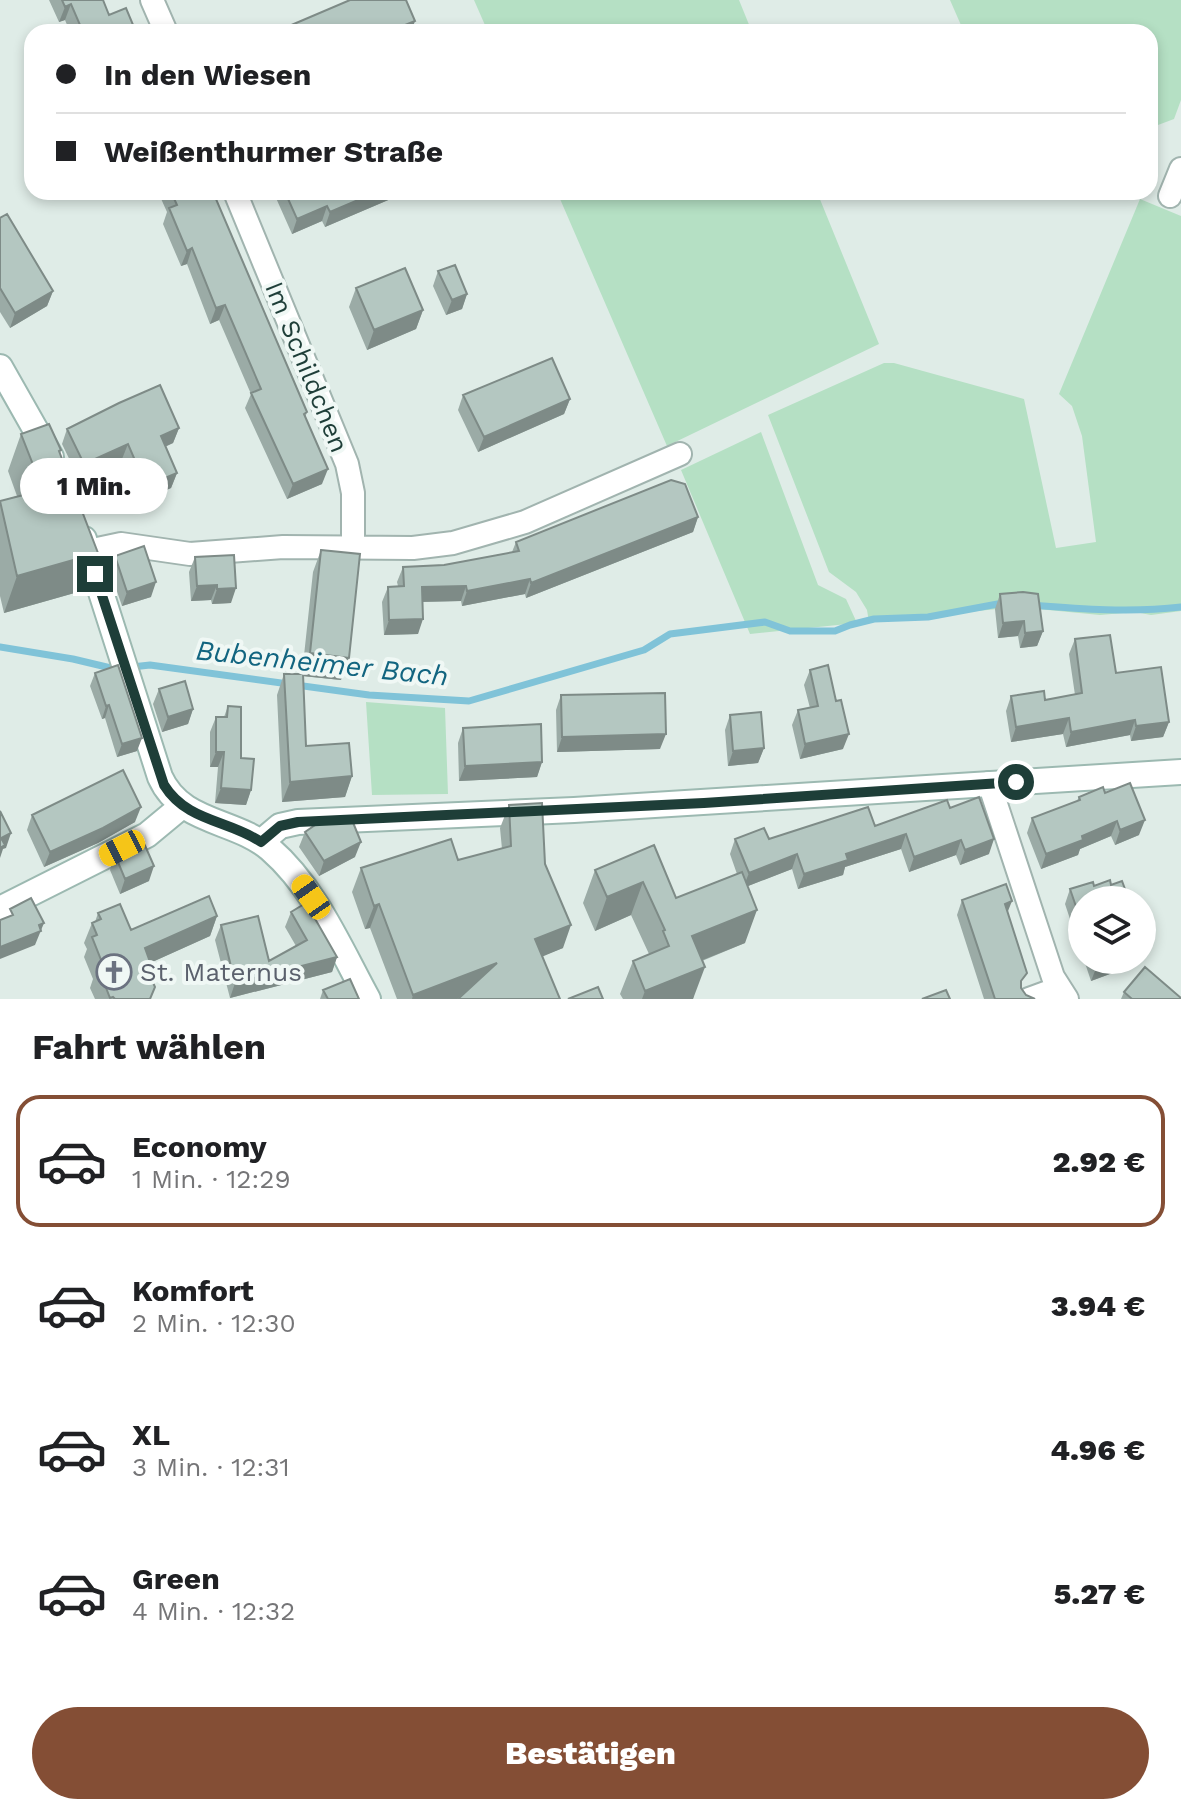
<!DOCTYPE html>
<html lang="de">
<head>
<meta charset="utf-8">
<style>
	:root { --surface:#fff; --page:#f2f2f2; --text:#202124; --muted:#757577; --line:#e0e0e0; --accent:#844e35 }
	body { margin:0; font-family:"Work Sans",sans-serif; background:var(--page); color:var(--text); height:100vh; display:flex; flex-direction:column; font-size:30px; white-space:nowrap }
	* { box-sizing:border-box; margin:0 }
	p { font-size:26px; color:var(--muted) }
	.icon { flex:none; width:44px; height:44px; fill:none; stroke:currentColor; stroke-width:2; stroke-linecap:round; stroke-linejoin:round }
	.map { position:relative; height:999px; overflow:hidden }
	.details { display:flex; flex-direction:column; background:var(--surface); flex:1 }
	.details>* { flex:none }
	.top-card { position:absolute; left:24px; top:24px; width:1134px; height:176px; border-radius:24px; box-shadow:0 4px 12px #0003; display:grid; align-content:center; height:176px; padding:0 32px; background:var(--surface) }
	.fabs { position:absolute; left:1068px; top:886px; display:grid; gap:16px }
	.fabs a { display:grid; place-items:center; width:88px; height:88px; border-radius:50%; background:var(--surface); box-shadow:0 4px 12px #0003; font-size:40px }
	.end { position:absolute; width:36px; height:36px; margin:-18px; border:10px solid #1e3e38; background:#fff; box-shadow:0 0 0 4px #fff }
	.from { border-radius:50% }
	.bubble { position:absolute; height:56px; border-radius:28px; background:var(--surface); box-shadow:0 4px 12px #0003; font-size:26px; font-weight:800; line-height:56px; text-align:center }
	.car { position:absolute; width:24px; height:48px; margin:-24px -12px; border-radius:10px; box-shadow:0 0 6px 2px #0007; background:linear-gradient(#f5c518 24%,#345 0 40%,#f5c518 0 76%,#345 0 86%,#f5c518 0) }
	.top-card b { display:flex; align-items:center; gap:28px; height:76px; font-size:30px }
	.top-card b+b { border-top:2px solid var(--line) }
	.top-card i { width:20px; height:20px; background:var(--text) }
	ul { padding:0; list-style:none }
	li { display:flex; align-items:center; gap:24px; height:132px; margin:0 16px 12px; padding:0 16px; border:4px solid transparent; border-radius:24px }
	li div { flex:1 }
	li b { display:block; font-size:30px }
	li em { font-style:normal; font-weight:800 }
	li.selected { border-color:var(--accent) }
	li>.icon { width:72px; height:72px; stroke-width:1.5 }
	h2 { padding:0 32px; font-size:36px; line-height:96px }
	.primary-button { display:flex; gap:16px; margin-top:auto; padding:16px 32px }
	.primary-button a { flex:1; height:92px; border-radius:48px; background:var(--accent); color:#fff; font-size:32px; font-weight:800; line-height:92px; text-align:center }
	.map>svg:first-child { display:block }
</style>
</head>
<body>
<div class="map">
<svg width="1181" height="999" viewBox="0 0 1181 999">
	<rect width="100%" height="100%" fill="#dfece7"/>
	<!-- green -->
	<path fill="#b5e0c4" d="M474,0h265l13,32h-264z
		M950,0h231v100l-7,19 -24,9v-96h-186z
		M557,192h260l62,152 -212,102z
		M1140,199l41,17v395l-30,4 -16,-3 -35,3 -83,-8 -148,15 -2,-12 -11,-18 -27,-20 -61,-157 116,-52h10l130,36 32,149 40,-6 -14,-106 -10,-30 -13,-12z
		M761,432l57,153 28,14 11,24 -107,11 -69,-164z
		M366,702l79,6 3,86 -76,1z"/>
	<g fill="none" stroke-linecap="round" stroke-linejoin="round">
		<!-- stream -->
		<path stroke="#80c3d8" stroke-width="7" d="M1031,605c50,4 100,8 150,2
			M0,647l73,12 42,10
			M132,667l18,-2 219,30 100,6 175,-51 26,-16 95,-12 25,9h45l15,-6 24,-6 54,-2 75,-14"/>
		<defs>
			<path id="street" d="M152,0l14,32
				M235,192l112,272 6,29v55
				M1170,196l11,-27
				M88,551l33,-7 69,10 93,-7 130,1 40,-5 72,-21 155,-68
				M989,783l64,194 14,22
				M1029,999l30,-11"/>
			<path id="secondary" d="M0,367l51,90
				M84,539l76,238c21,47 75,42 110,72 45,39 70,99 98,150
				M261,842l19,-16 18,-4 276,-12 607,-38
				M0,909l147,-74 35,-29"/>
		</defs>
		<!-- street casing -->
		<use href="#street" stroke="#a1b4af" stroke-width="26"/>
		<!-- secondary casing -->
		<use href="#secondary" stroke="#9cb9b1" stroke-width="28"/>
		<!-- street -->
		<use href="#street" stroke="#fff" stroke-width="22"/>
		<!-- secondary -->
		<use href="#secondary" stroke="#fff" stroke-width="24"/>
	</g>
	<!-- wall -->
	<path fill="#9baba6" d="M49,0h54l6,15 27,17h-66l-5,-12 -6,2z
		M158,192h55l94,220 -2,6 17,66 -35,15 -42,-91 6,-14 -32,-74 -9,4 -23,-60 -6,2 -18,-42 4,-12z
		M278,192h129l-82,35 -3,-6 -30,13 -16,-36z
		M0,218l53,73 -6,15 -37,22 -10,-16z
		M438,271l29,23 -5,15 -16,6 -13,-29z
		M356,288l67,22 -7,19 -49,21 -18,-43z
		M463,395l107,4 -6,15 -86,38 -20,-42z
		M179,428l-6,15 -8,4 12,26 -6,15 -30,13 -19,-42 -43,20 -17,-35 5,-15z
		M21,434l40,16 -1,4 38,99 -13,37 -81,23 -4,-17v-95l17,-5 -9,-25z
		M698,517l-5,15 -167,66 -1,-4 -63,12 -1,-5 -39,1 -4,32 -34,1 -2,-33 6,-15 10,-1 -1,-4 6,-15 41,-2 68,-13 4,-10z
		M321,550l20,130 -38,-4 3,70 46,30 -7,21 -63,5 -5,-107 7,-21h18l11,-102z
		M115,556l36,41 -29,9 -12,-35z
		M195,557l36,46 -19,1 -1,-4 -20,1 -2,-29z
		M1000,594l43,37 -6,15 -17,2 -2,-12 -20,2 -3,-29z
		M1075,639l41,34 53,49 -6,15 -32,4 -1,-6 -64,12 -3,-13 -52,8 -5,-31 5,-15 34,4 30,-5 -6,-41z
		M810,670l33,79 -43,10 -8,-34 6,-15 12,-2 -6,-23z
		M95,673l42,78 -20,6 -12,-39 -3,1 -12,-33z
		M159,689l34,20 -5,15 -26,8 -9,-28z
		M561,695l99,54 -103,3 -1,-42z
		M228,706l13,52 10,32 -5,15 -31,-2 3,-36h-8v-35l6,-15h8z
		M730,715l34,33 -6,15 -30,3 -3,-36z
		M463,728l79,34 -5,15 -78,4 -1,-38z
		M1105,793l34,42 -24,10 -4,-9 -31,13 -2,6 -37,14 -14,-36 5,-15 45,-17 2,-4z
		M509,805l36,59 18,84 -21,8 -84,43h-61l-27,-71 -5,1 -13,-37 9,-24 97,-8 44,-11 -2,-21z
		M950,808l39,46 -29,11 -4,-10 -47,17 -8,-23 -56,18 -2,8 -45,14 -6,-20 -44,17 -3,57 -43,18 -9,38h-70l-3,-5 13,-33 16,-7 -18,-39 -36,16 -12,-28 12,-33 59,-25 22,53 61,-24 -7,-20 5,-15h34l106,-13z
		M32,815l103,7 -37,21 -54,24 -17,-37z
		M305,832l50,25 -36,19 -20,-29z
		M115,855l34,26 -29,13 -10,-24z
		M1111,885l-29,15v55l-17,-51 5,-15z
		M962,900l46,13 13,75 5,7 9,4h-51l-27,-84z
		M291,912l46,45 -5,15 -102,26 -15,-58 6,-15 48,36 27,-15 -11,-19z
		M98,913l33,17 86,-14 -7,20 -60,27 -2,7 2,29h-55l-5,-11 3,-9 -9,-22 3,-8 -3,-6 8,-20 3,-1z
		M1084,960h52l-2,5 -43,16z
		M323,990l36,9h-39z
		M1124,992l57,7h-60z"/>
	<!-- shaded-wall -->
	<path fill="#7e8b87" d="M71,4l-6,16 -6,2 6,-15z
		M415,21l-4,11h-23z
		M377,192h30l-82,35 5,-15z
		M327,206l-5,15 -30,13 5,-15z
		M192,248l-5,16 -6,2 6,-15z
		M53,291l-6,15 -37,22 5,-15z
		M467,294l-5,15 -16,6 6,-15z
		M225,305l-6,15 -9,4 6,-16z
		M423,310l-7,19 -49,21 7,-20z
		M570,399l-6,15 -86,38 6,-15z
		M179,428l-6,15 -18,8 6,-15z
		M128,444l-6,15 -43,20 5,-15z
		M328,469l-6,15 -35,15 6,-15z
		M177,473l-6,15 -30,13 5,-15z
		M698,517l-5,15 -167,66 5,-15z
		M98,553l-13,37 -81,23 13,-37z
		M530,579l-5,15 -63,12 5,-15z
		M156,582l-5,15 -29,9 5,-14z
		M217,585l-6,15 -20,1 6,-15z
		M466,586l-5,15 -45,1 6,-15z
		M236,588l-5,15 -19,1 5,-15z
		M423,619l-5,15 -34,1 5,-15z
		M1024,621l-6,15 -20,2 5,-15z
		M1043,631l-6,15 -17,2 5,-15z
		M310,653l39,5 -8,22 -39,-4z
		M109,705l-4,13 -3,1 4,-13z
		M193,709l-5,15 -26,8 6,-15z
		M1069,718l-6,16 -52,8 5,-15z
		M1135,720l-5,15 -64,12 5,-15z
		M1169,722l-6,15 -32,4 5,-15z
		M666,734l-6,15 -103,3 5,-15z
		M849,734l-6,15 -43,10 5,-15z
		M142,738l-5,13 -20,6 5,-13z
		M764,748l-6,15 -30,3 5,-15z
		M216,752h8l-6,15h-8z
		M542,762l-5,15 -78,4 6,-15z
		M352,776l-7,21 -63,5 8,-20z
		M221,788l30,2 -5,15 -31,-2z
		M141,807l-6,15 -37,21 -54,24 6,-15z
		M1145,820l-6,15 -24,10 5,-15z
		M1117,821l-6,15 -31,13 -2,6 -37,14 5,-15 36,-18z
		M11,833l-5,15 -3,1 -3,9v-16l1,-4z
		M906,834l-5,15 -56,18 -2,8 -45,14 6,-15 42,-20z
		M994,839l-5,15 -29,11 5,-15z
		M961,840l-5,15 -47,17 5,-15z
		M361,842l-6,15 -36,19 5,-15z
		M797,854l-5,15 -49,19 6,-15z
		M154,866l-5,15 -29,13 5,-15z
		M643,882l-12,33 -36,16 12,-34z
		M1012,901l-6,15 -1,-12z
		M379,904l-9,24 -5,1 9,-23z
		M757,910l-12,33 -65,26 12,-33z
		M217,916l-7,20 -60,27 -7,19 2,-34z
		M44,923l-9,22 -35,14v-12z
		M571,925l-8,23 -36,15 8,-24z
		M337,957l-5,15 -102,26 5,-15z
		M1113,960h23l-2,5 -43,16 6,-15z
		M497,963l-40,36h-45l1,-4z
		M705,967l-12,32h-51l3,-8z"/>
	<!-- building -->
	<path fill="#b4c7c1" stroke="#7e8b87" stroke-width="2" d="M62,0h41l6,15 17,-7 10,24h-53l-12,-28 -6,3z
		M350,0h56l9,21 -27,11h-113z
		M171,192h42l94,220 -3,2 24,55 -35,15 -42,-91 10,-4 -36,-84 -9,3 -24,-60 -5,3 -18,-43 8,-3z
		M285,192h92l-47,20 -3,-6 -30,13z
		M7,214l46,77 -38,22 -15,-25v-70z
		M455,265l12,29 -15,6 -14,-29z
		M405,268l18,42 -49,20 -18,-42z
		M552,358l18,41 -86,38 -21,-42z
		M160,385l19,43 -18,8 16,37 -31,13 -18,-42 -44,20 -17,-35 52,-26z
		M49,424l12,26 -2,1 39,102 -81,23 -17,-75 43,-11 -22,-56z
		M671,480l14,4 13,33 -167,66 -1,-4 -63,12 -1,-5 -44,1 1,32 -34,1 -1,-33 16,-1 -1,-19 41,-2 75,-14 -3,-9z
		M144,546l12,36 -29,10 -12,-36z
		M321,550l39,4 -11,104 -39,-5z
		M234,555l2,33 -19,1v-4l-20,1 -2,-29z
		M1023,592l15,2 5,37 -18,2 -1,-12 -21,2 -3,-29z
		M1110,635l6,38 45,-6 8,55 -33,4 -1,-6 -64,12 -2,-14 -53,9 -5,-31 33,-5 1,9 37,-7 -7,-54z
		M118,665l24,73 -20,6 -13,-39 -3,1 -11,-33z
		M828,665l8,36 5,-1 8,34 -44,10 -7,-34 20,-4 -8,-36z
		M284,674h19l3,72 43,-3 3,33 -62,6z
		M185,681l8,28 -25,8 -9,-28z
		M665,693l1,41 -104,3 -1,-42z
		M228,706l13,1v51l13,1 -3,31 -30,-2 3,-36h-8v-35h11z
		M761,712l3,36 -31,3 -3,-36z
		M541,724l1,38 -77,4 -2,-38z
		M123,770l18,37 -38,21 -53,24 -18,-37z
		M1130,783l15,37 -25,10 -3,-9 -35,15 1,4 -37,14 -14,-36 48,-18 -1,-3 24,-10 2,6z
		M979,797l15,42 -29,11 -4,-10 -47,17 -8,-23 -60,20 2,6 -44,14 -7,-20 -48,19 -14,-34 29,-11 5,11 99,-32 7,19 72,-26 3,8z
		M542,803l3,61 26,61 -36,14 25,60h-102l39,-36 -84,32 -34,-91 -5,2 -13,-38 90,-29 7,21 53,-14 -2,-41z
		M0,811l11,22 -10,5 4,7 -5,3z
		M352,820l9,22 -37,19 -19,-29 16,-11z
		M143,841l11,25 -29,13 -10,-24z
		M654,845l22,53 66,-26 15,38 -65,26 13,31 -60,24 -12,-30 36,-15 -6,-15 2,-1 -22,-48 -36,15 -12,-27z
		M1110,880l1,5 11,-4 7,19h-47v24l-12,-35 23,-7 1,4z
		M1006,884l6,17 -7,3 22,69 -6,8v7l5,7 9,4h-40l-33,-99z
		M209,896l8,20 -72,32 5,14 -5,2 10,23 -5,12h-35l-2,-2 -3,1 -12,-31 5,-2 -11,-28 5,-2 -5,-12 9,-4 -3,-6 22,-9 11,26z
		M31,898l13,25 -5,2 2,6 -41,16v-27l13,-5 -3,-6z
		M306,903l31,54 -102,26 -14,-58 37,-9 11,45 38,-21 -16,-28z
		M1094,960h19l-16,6z
		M1145,967l36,31v1h-49l-8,-7z
		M350,979l9,20h-31l-5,-9z
		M598,987l5,12h-35z
		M946,990l4,9h-28z"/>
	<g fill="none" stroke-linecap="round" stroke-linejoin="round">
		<!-- route -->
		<path stroke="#1e3e38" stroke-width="10" d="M95,574l69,211c23,37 65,35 97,57l19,-16 18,-4 406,-19 312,-21"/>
	</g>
	<!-- icons -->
	<defs>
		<symbol id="church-ring" viewBox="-11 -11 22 22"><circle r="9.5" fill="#f0f8f5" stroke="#6b7280" stroke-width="1.5"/><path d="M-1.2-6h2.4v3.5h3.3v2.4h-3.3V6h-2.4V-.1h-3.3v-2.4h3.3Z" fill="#6b7280"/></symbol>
	</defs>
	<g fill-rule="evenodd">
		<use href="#church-ring" x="94" y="952" width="40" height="40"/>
	</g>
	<g text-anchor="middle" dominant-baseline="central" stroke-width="8" stroke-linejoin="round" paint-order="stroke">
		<!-- street labels -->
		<g font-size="26" fill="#1e3e38" stroke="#f0f8f5">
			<text transform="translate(307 367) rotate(68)">Im Schildchen</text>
		</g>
		<!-- worship labels -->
		<g font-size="26" fill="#5b616d" stroke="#f0f8f5" text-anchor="start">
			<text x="140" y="972">St. Maternus</text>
		</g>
		<!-- water labels -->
		<g font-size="28" font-style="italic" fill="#126580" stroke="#f0f8f5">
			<text transform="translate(322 663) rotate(6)">Bubenheimer Bach</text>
		</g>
	</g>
</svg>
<div class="fabs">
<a><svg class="icon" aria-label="layers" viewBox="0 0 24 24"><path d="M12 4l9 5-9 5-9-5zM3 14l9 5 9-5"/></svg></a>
</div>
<i class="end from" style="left:1016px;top:782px"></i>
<i class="end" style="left:95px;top:574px"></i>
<div class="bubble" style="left:20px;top:458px;width:148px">1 Min.</div>
<i class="car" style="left:122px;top:848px;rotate:243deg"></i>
<i class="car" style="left:311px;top:897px;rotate:325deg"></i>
<div class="top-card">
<b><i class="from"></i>In den Wiesen</b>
<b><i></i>Weißenthurmer Straße</b>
</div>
</div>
<section class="details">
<h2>Fahrt wählen</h2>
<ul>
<li class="selected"><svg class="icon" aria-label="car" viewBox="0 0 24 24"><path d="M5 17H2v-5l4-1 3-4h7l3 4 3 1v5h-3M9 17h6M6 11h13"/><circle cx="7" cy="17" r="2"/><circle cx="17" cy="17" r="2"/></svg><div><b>Economy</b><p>1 Min. · 12:29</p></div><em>2.92 €</em></li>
<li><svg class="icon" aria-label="car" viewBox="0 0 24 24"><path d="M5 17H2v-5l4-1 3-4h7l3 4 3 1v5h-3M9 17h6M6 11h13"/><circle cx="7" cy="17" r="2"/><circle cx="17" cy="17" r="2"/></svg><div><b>Komfort</b><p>2 Min. · 12:30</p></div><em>3.94 €</em></li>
<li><svg class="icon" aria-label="car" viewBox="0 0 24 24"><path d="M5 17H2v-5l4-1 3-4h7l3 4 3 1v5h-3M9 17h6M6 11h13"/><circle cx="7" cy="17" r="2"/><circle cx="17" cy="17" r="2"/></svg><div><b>XL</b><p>3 Min. · 12:31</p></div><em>4.96 €</em></li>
<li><svg class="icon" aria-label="car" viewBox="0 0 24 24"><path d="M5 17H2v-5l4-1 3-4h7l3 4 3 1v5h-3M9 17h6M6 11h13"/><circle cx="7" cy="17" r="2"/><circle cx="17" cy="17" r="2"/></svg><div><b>Green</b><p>4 Min. · 12:32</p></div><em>5.27 €</em></li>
</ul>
<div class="primary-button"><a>Bestätigen</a></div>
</section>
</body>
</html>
